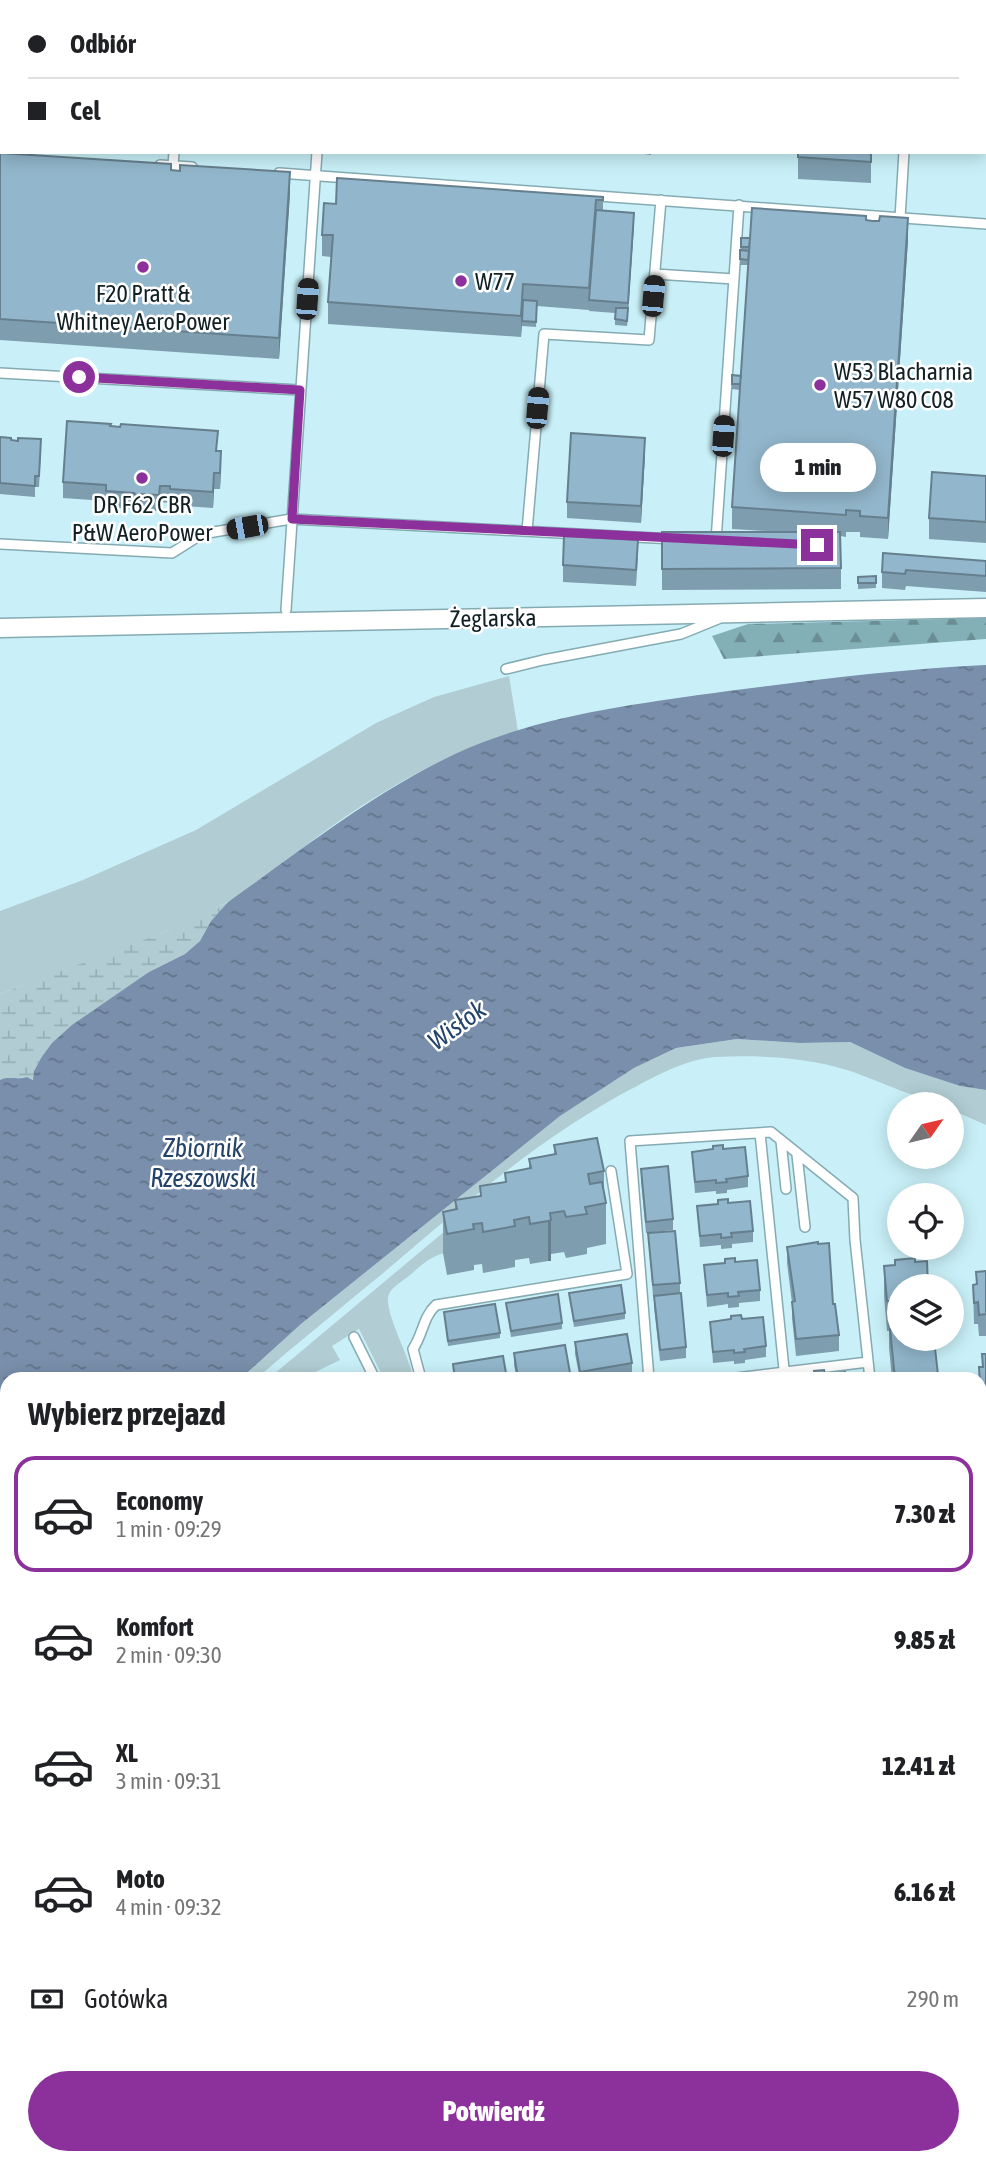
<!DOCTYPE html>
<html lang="pl">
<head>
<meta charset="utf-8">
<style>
	:root { --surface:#fff; --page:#f6f6f6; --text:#202124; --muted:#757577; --line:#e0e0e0; --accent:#8c319c }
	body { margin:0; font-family:"Asap Condensed",sans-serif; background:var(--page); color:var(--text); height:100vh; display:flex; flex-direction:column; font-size:26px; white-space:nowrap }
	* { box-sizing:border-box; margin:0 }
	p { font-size:23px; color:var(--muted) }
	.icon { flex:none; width:38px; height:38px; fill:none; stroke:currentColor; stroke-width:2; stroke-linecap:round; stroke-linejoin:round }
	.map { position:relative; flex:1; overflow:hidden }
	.sheet { position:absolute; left:0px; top:1372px; width:987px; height:793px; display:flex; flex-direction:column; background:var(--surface); border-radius:21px 21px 0 0; box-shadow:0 4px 18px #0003 }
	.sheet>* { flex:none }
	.guide { position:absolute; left:0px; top:0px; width:987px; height:154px; box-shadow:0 4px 18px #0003; display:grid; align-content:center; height:154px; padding:0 28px; background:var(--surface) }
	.needle { width:46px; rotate:56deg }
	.fabs { position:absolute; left:887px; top:1092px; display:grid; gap:14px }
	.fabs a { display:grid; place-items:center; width:77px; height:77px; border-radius:50%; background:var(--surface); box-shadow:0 4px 18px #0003; font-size:35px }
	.end { position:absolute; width:32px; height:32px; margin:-16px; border:9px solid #8c319c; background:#fff; box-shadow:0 0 0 4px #fff }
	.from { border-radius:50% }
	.bubble { position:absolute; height:49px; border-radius:24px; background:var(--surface); box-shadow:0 4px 18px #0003; font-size:23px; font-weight:800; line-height:49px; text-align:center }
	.car { position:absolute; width:21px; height:42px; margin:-21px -10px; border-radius:9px; box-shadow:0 0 5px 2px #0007; background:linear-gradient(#222 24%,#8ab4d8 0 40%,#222 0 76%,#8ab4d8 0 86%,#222 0) }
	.guide b { display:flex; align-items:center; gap:24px; height:66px; font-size:26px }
	.guide b+b { border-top:2px solid var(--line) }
	.guide i { width:18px; height:18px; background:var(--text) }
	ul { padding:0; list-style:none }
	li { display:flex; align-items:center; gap:21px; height:116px; margin:0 14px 10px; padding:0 14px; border:4px solid transparent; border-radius:21px }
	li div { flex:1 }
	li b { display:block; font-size:26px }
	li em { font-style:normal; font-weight:800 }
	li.on { border-color:var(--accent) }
	li>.icon { width:63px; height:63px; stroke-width:1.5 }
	h2 { padding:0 28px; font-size:32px; line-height:84px }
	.pay { display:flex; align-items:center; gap:18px; height:77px; padding:0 28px; font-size:26px }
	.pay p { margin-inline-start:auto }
	.cta { display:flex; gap:14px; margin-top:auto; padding:14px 28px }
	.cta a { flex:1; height:80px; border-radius:42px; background:var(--accent); color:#fff; font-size:28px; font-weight:800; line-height:80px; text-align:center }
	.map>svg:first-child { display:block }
</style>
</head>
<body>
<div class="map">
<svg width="986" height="2164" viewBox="0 0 986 2164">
	<defs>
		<pattern id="forest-firs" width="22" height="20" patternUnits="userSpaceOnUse" patternTransform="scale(1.75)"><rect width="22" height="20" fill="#83afb7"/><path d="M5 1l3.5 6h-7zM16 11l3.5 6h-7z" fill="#6a8e94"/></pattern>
		<pattern id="wetland-marsh" width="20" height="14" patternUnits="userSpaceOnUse" patternTransform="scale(1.75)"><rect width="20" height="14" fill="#b1cdd3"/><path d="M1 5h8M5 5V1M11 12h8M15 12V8" fill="none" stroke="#97b0b5"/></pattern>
		<pattern id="water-ripples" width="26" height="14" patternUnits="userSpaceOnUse" patternTransform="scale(1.75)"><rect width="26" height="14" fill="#798fab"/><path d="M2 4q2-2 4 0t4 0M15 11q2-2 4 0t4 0" fill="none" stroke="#62748b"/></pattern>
	</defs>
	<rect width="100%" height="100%" fill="#c9f0f8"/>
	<!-- green -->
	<path fill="#b1cdd3" d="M509,676l9,55c-73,22 -140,61 -201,106 -30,22 -58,48 -90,65 -72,39 -151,64 -227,92v-83l83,-31 113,-50 180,-107 58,-26z
		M737,1039l63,4 50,-1 55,26 55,18 26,4v35l-34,-15v-6c-26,0 -77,-25 -105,-34 -41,-13 -88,-15 -131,-13 -28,2 -55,16 -79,29 -95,49 -175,120 -255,188 -42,35 -85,69 -126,105h-5l-4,-7 54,-48 259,-208 74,-48 42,-20z
		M445,1231l12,19c-25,5 -28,9 -47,25 -6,5 -16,11 -20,17 -10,15 21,65 23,87h-29l-25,-50 -27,17 8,14 -39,19h-33z
		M7,2085v73h494l4,6h-505v-72z"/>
	<!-- forest -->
	<path fill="url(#forest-firs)" d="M986,618v21l-262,20 -12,-23 36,-12z
		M0,1918l7,7v160l-7,7z"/>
	<!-- wetland -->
	<path fill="url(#wetland-marsh)" d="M228,902l-17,19 -11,20 -15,13 -36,18 -108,86 -7,13v9l-7,-3 -27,3v-86l165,-62z"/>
	<!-- water -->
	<path fill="url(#water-ripples)" d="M986,665v425l-26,-4 -55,-18 -55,-26 -50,1 -63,-4 -61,9 -42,20 -74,48 -259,208 -61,55h-233v220l-7,6v-525c8,-4 18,0 27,-3l6,3 1,-9 7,-13 11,-15 20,-18 77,-53 36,-18 15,-13 11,-20 17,-19c75,-53 143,-108 227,-148 84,-39 181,-50 273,-63 86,-11 171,-22 258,-26z
		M7,1612v287l-7,-7v-273z"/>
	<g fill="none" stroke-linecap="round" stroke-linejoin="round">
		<defs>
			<path id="service" d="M183,2v-2
				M326,2v-2
				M915,2v-2
				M160,165l32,2
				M173,166l1,-14
				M279,173l707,51
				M900,218l4,-66
				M655,274l79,5
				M0,373l300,17
				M527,531l17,-197 105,6 12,-140
				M716,541l23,-336
				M0,544l172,9 30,-19 89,-15 382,20
				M286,610l31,-458
				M506,669l37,-9 138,-26 37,-15
				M760,1133l25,246
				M781,1141l5,48
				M797,1155l8,72
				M354,1337l21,42
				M421,1379l-8,-30c10,-15 10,-32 23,-44l191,-31 -16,-103
				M649,1379l-19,-238 141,-9 82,66 2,42 15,139
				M728,1379l140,-17
				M980,1482l6,-2
				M980,1630l6,21 -6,2
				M565,2158l3,6"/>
			<path id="minor" d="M0,628l986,-20
				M522,2158l3,6"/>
			<path id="tertiary" d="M980,2034l6,-2
				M637,2164l15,-6"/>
		</defs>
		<!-- service casing -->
		<use href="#service" stroke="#85abb2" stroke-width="12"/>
		<!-- minor casing -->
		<use href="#minor" stroke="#85abb2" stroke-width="21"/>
		<!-- tertiary casing -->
		<use href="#tertiary" stroke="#85abb2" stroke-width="26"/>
		<!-- service -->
		<use href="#service" stroke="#fff" stroke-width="9"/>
		<!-- minor -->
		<use href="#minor" stroke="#fff" stroke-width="18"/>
		<!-- tertiary -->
		<use href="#tertiary" stroke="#fff" stroke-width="23"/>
	</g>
	<!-- wall -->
	<path fill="#7e9daf" d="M43,0h112v2h-112z
		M638,152h13v3l-13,-2z
		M798,152h73v31l-73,-4z
		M0,153l180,18 110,22 -11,166 -279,-19z
		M603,197v13l31,14 -7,102 -12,-1v-12l-26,-2v-1l-52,-4 -1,21 -14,-1v-2l-1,13 -193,-13v-22l3,-45 -9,-1v-21l14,-31z
		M866,220l42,20 -20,299 -28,-2v-5h-14v5l-5,-1v53l-179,1v-58h121l-51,-3v-22l8,-117 -8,-1v-5l9,-8 7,-111h-8l1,-27h9z
		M111,426l9,1 97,24 4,17 -1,21h-6l-1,19 -43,-3v-2l-10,-1 -1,9 -18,-1 -3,3 -4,-4 -28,-2v-6l-43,-3v-16z
		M0,437l41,13 -2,37h-4v10l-35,-3z
		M645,454l-4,69 -74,-5v-16z
		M986,476v67l-57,-4v-21z
		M638,557l-2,29 -73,-4v-17z
		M986,561v31l-80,-6 -1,4 -23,-2v-16z
		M876,576v12l-18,1v-12z
		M554,1145l50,26v22l2,10v41l-19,4v6l-21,4 -2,-6 -13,2v7h-3l-18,3 -1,-6 -14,2v7l-32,6 -1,-9 -8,1v5l-27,5 -4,-22v-41l12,-2v-10l25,-4v-10l25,-4v-9l24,-5v-9l25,-4z
		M723,1149l25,27v11l-21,3v3l-11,1v-3l-21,2 -3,-41z
		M641,1169l32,50v11l-27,3 -5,-53z
		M728,1203l25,28v11l-21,2v4l-11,1v-4l-21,2 -3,-41z
		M648,1233l32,50v10l6,54v11l-26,3 -6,-54v-11h-1z
		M787,1247l46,57 6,31v16l-43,5 -4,-38v-15l-5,-40z
		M735,1262l25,28v11l-21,2v4l-11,1v-4l-21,3 -3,-42z
		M884,1266l16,20 34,53 4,40h-46l-3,-31v-17h-2l-3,-35z
		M986,1271v65h-7l-1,-12h-4l-1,-39 3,-1v-12z
		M569,1293l56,20v6l-51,8z
		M506,1303l56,20v6l-51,8z
		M444,1312l56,21v5l-52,8z
		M742,1319l24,27v11l-21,3v3l-11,1v-3l-21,2 -3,-41z
		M575,1342l57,21v11l-28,5h-24l-5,-25z
		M514,1353l56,20v6h-53l-3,-14z
		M982,1354h4v64l-2,-12h-4l-1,-39h3z
		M986,1500l-5,77 -1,-4v-71z
		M980,1719l5,29v11l-5,1z
		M986,1778v41l-6,1v-41z"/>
	<!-- shaded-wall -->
	<path fill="#667f8e" d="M290,172v21l-11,166v-21z
		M634,213v11l-7,102 1,-23z
		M908,218v22l-20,299v-21z
		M523,284v21l-2,32v-21z
		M645,438v16l-4,69v-17z
		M221,451v17l-1,21v-16z
		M214,473v16l-1,19v-16z
		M141,494v16l-3,3v-16z
		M551,1220v41h-3v-40z
		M986,1554v21l-5,2v-22z
		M986,1991v12l-6,2v-11z
		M791,2158h29l-22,6h-7z"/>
	<!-- building -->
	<path fill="#92b6cb" stroke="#667f8e" stroke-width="2" d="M0,0h4v2h-2v38l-2,26z
		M43,0h98v2h-98z
		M349,0h527v2h2h-529z
		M985,64h1v42h-1z
		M0,67h2l-1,34h-1z
		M798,152h73v10l-73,-5z
		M0,153l171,11v6l9,1v-6l110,7 -11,166 -279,-19z
		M337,178l266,19v3h-7l-7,88 -66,-4 -2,32 -193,-14 5,-67h-11l2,-32 12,1z
		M752,208l114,8v4l6,1h7l1,-5 28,2 -20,300 -28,-2v-5l-14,-1v5l-114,-8z
		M596,210l38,3 -6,90 -39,-3z
		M741,238h9l-1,9h-8z
		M740,250l9,1 -1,9 -8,-1z
		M523,300l14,1 -1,21 -14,-1z
		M616,308h12l-1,13 -12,-2z
		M732,375l9,1 -1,8h-8z
		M67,421l44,3 -1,2 10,1 1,-3 97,7 -2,20h5l-1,22h-6l-1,19 -43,-3v-3h-10l-1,9 -18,-1 -3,3 -4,-4 -28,-2v-6l-43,-3z
		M571,433l74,5 -4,68 -74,-4z
		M0,437l11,1v2l7,1v-3l23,1 -2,37h-4v10l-35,-3z
		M932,472l54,4v46l-57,-4z
		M662,532h178l1,36 -179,1z
		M564,536l74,4 -2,30 -73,-5z
		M883,553l103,8v15l-80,-6 -1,4 -23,-2z
		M876,576v7h-18v-6z
		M597,1138l7,33 -16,3 2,10 12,-2 4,21 -21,4 2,7 -21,3 -2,-6 -14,2 1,7 -3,1 -18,3 -1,-7 -15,3 1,6 -32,6 -1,-9 -9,1 1,5 -27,5 -4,-22 14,-3 -2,-9 26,-4 -1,-10 26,-4 -1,-9 26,-5 -2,-9 27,-5 -2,-9z
		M723,1145v4l22,-2 3,29 -22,3 1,3 -11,1v-3l-21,2 -3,-30 21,-3v-3z
		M668,1166l5,53 -27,3 -5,-53z
		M728,1199v4l22,-2 3,30 -22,2 1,4 -11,1v-4l-21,2 -3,-30 21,-2v-4z
		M675,1231l5,52 -27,2 -5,-52z
		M818,1242v2l11,-1 4,61h2l4,31 -43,4 -4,-37 3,-1 -8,-54z
		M735,1258v4l22,-2 3,30 -22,2 1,4 -11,1v-4l-21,2 -3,-30 21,-2v-4z
		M915,1258v4l12,-1 1,25h-28v53h34l4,36h-3l1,4h-41l-6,-61 2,-1 -1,-16h-3l-3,-35 11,-1v-5z
		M986,1271v43l-7,1 -1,-13 -4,1 -1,-18 4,-1 -1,-12z
		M621,1285l4,28 -51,8 -5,-28z
		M681,1293l5,54 -26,3 -6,-54z
		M558,1294l4,29 -51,8 -5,-28z
		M495,1304l5,29 -52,8 -4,-29z
		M741,1315l1,4 21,-2 3,29 -22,3 1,3 -11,1v-3l-21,2 -3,-30 21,-3v-3z
		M627,1334l5,29 -52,9 -5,-30z
		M565,1345l5,28 -35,6h-17l-4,-26z
		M982,1354h4v43l-2,-13 -4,1 -1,-18h4z
		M503,1356l4,23h-52l-2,-15z
		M824,1370l1,4 20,-2v7h-50v-2l20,-2 -1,-4z
		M986,1500v54l-5,1 -1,-4v-49z
		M980,1719l5,29 -5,1z
		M986,1778v30l-6,1v-30z
		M980,1956l2,3 4,-1v33l-6,3z
		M849,2158h14l1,6h-14z
		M943,2161l2,3h-8v-1z"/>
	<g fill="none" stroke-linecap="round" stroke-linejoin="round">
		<!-- route -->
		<path stroke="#8c319c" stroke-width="9" d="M79,377l221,13 -8,129 525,26"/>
	</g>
	<!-- markers -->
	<g fill="#8c319c" stroke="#fff" stroke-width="2.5">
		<circle cx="143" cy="267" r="7"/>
		<circle cx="461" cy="281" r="7"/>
		<circle cx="820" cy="385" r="7"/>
		<circle cx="142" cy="478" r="7"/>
	</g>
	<g text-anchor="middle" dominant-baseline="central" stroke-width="5" stroke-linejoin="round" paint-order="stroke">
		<!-- poi labels -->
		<g font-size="24" fill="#112023" stroke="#fff" text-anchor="start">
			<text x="475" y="281">W77</text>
			<text x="143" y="293" text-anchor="middle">F20 Pratt &amp;<tspan x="143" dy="28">Whitney AeroPower</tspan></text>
			<text x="834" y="371">W53 Blacharnia<tspan x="834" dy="28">W57 W80 C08</tspan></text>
			<text x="142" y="504" text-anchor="middle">DR F62 CBR<tspan x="142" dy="28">P&amp;W AeroPower</tspan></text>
		</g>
		<!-- street labels -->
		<g font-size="24" fill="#112023" stroke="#fff">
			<text transform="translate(493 618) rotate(-1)">Żeglarska</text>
		</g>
		<!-- water labels -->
		<g font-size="26" font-style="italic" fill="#23436b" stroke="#fff">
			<text transform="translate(457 1025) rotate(-36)">Wisłok</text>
			<text x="203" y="1148">Zbiornik<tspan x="203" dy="30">Rzeszowski</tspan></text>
		</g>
	</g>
</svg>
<div class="fabs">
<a><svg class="needle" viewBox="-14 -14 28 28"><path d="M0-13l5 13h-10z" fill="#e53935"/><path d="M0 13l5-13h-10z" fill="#757577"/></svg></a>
<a><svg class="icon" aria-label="locate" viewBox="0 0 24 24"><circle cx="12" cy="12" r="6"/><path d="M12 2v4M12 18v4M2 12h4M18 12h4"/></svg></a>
<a><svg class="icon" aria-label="layers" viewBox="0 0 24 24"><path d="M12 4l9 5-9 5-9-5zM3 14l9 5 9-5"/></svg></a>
</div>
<i class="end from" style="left:79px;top:377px"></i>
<i class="end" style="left:817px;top:545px"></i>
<div class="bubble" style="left:760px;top:443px;width:116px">1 min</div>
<i class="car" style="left:653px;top:296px;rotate:5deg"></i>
<i class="car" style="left:307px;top:299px;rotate:4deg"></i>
<i class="car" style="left:537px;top:408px;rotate:5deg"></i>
<i class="car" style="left:723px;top:436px;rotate:4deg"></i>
<i class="car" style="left:247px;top:527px;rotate:260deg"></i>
<div class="guide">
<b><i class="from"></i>Odbiór</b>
<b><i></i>Cel</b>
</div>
<section class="sheet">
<h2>Wybierz przejazd</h2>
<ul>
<li class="on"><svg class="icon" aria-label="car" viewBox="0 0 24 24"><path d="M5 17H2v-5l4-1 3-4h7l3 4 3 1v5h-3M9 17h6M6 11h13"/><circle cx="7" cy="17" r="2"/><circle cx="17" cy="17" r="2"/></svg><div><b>Economy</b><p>1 min · 09:29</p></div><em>7.30 zł</em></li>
<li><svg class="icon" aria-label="car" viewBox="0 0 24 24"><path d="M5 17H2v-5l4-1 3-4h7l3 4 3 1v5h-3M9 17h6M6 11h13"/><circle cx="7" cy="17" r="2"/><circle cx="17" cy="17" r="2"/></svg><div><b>Komfort</b><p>2 min · 09:30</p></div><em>9.85 zł</em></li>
<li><svg class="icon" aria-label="car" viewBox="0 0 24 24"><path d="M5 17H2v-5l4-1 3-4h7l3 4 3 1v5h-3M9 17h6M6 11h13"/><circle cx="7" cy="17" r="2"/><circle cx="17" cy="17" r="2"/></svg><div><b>XL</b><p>3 min · 09:31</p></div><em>12.41 zł</em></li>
<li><svg class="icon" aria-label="car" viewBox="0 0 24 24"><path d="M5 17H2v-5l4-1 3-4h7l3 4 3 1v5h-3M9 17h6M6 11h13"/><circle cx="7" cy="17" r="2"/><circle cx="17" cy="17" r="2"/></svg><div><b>Moto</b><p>4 min · 09:32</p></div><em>6.16 zł</em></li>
</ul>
<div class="pay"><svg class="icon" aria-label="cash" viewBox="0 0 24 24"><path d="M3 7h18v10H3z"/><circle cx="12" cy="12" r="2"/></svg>Gotówka<p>290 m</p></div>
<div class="cta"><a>Potwierdź</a></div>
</section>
</div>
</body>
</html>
